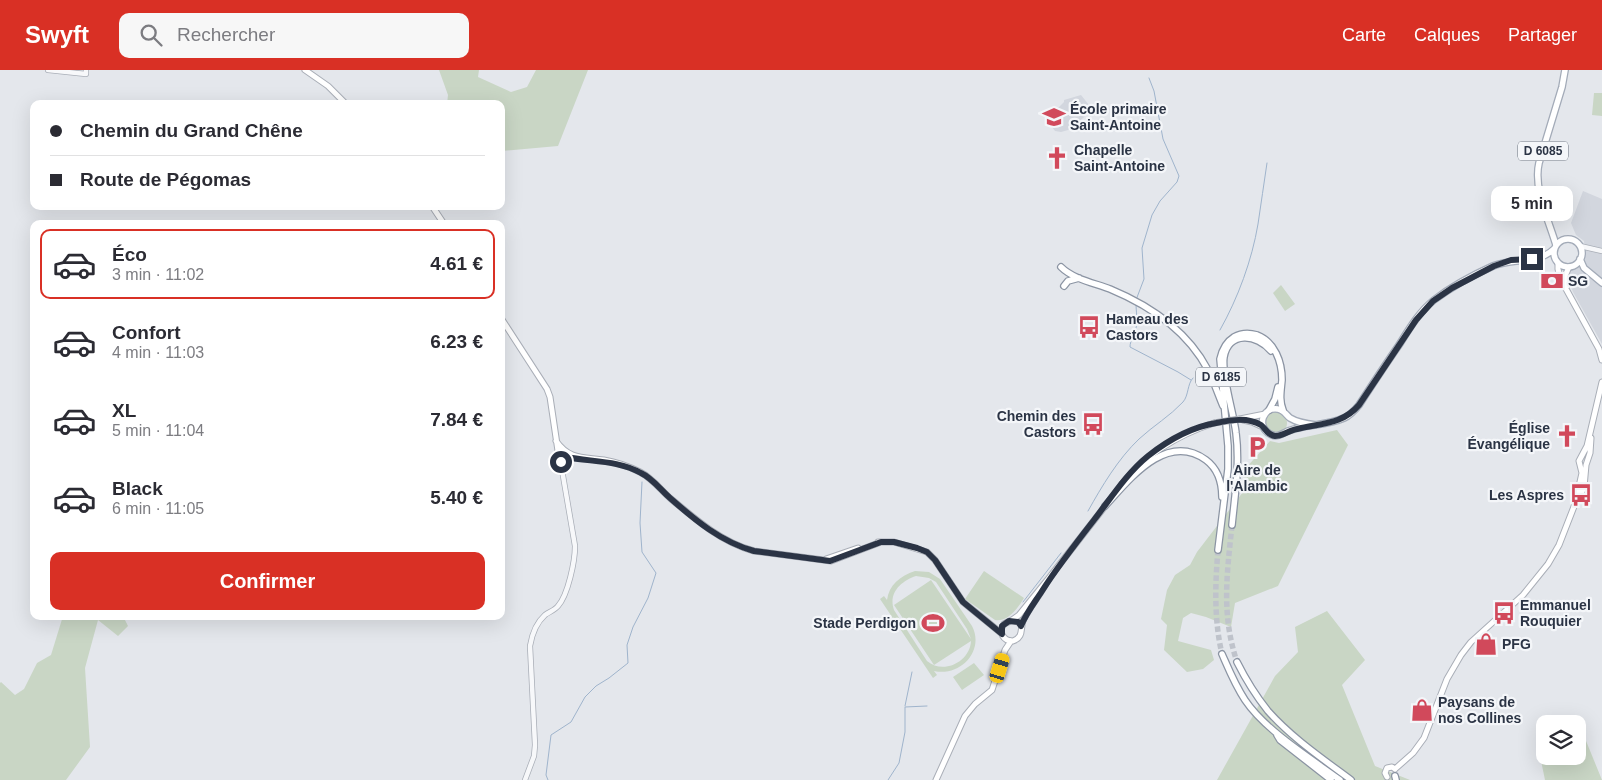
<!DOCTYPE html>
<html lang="fr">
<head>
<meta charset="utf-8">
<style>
	:root { --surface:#fff; --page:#f7f7f7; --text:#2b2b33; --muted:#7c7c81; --line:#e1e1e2; --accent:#d93025 }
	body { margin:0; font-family:Arial,sans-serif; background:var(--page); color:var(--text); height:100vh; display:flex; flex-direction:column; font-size:19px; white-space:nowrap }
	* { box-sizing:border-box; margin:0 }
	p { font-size:16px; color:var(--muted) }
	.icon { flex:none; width:28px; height:28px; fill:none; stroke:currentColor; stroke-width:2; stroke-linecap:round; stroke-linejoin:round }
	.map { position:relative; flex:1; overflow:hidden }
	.drawer { position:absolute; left:30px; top:150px; width:475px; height:400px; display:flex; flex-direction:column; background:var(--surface); border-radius:10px; box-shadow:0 5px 20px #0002 }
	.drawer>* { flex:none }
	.hud { position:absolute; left:30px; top:30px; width:475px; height:110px; border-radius:10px; box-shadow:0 5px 20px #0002; display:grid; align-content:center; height:110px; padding:0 20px; background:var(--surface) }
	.buttons { position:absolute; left:1536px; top:645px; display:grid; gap:10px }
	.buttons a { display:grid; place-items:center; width:50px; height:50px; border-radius:10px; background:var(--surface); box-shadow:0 5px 20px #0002; font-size:25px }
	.end { position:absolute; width:22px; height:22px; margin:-11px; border:6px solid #2b3445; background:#fff; box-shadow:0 0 0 2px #fff }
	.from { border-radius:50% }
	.bubble { position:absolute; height:35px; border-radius:10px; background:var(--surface); box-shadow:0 5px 20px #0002; font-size:16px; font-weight:700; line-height:35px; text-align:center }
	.car { position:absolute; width:15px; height:30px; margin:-15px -8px; border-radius:6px; box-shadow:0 0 4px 1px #0007; background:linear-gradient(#f5c518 24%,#345 0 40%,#f5c518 0 76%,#345 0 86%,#f5c518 0) }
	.hud b { display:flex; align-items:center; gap:18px; height:48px; font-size:19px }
	.hud b+b { border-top:1px solid var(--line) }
	.hud i { width:12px; height:12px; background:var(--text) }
	ul { padding:9px 0 0; list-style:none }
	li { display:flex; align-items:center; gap:15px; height:70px; margin:0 10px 8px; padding:0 10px; border:2px solid transparent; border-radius:10px }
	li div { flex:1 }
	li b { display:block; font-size:19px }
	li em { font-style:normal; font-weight:700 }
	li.active { border-color:var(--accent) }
	li>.icon { width:45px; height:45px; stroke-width:1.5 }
	.cta { display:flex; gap:10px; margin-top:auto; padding:10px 20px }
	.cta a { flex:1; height:58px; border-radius:10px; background:var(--accent); color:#fff; font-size:20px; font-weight:700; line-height:58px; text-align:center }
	header { display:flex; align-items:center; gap:30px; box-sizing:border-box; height:70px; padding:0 25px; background:var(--accent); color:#fff }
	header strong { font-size:24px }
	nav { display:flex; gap:28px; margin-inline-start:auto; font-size:18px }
	.search { width:350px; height:45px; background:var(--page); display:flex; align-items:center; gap:12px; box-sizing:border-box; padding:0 18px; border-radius:10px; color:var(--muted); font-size:19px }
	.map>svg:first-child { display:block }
</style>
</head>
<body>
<header>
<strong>Swyft</strong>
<div class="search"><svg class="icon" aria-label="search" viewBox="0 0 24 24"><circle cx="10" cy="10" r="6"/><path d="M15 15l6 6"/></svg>Rechercher</div>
<nav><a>Carte</a><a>Calques</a><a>Partager</a></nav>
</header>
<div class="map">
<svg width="1602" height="710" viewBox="0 0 1602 710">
	<rect width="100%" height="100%" fill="#e4e7ec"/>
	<!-- built -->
	<path fill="#d2d6de" d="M1081,25l12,15 -25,20 -7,2 -6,-1 -3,-4 -4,-16 11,-4 5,-5v-2z
		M1583,121l19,8v145l-29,-52 -6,-17 18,-17 -1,-17 -8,-6 -5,-12z"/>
	<!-- green -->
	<path fill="#c9d6c5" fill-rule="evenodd" d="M439,0h40l-1,7 33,15 16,-5 9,-17h52l-30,76 -57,5v-47h-54l1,-9z
		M1594,23h8v23l-10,-1z
		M1281,215l14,19 -10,7 -12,-18z
		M1265 353a11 11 0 1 1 22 0a11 11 0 1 1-22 0Z
		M1337,360l11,15 -70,141 -43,17 -4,24 -25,-10 -15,-4 -8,5 -5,23 33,9 3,10 -11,9 -16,3 -23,-22 3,-25 -6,-6 6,-29 8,-15 15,-10 7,-13 46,-60 2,-23 25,-28 9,2z
		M915,501l14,1 11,7 32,47c13,25 -12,51 -38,45l3,4 -4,3 -53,-79 4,-3 3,4c2,-15 13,-24 28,-29zM916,506l13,2 7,4 31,47 4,10 -40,-59 -37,25 40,60 37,-24c-1,21 -28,34 -44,20l-33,-51c-6,-17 7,-29 22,-34z
		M984,501l40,27c-6,10 -16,24 -29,22l-30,-21z
		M1327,541l38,49 -23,25 33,81 35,14h-193l58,-104 23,-24 -3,-25z
		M63,546h60l5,10 -10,10 -20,-16 -13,48 5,79 -24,33h-66v-97l1,-1 14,13 9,-6 13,-26 14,-8z
		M974,593l10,12 -22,15 -9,-13z
		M1578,661l6,5 18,44h-57l-9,-44h9v20h33z"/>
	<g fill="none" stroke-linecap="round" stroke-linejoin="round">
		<!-- stream -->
		<path stroke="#9fb4cc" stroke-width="1" d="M1136,230l8,-21 -2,-31 10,-33 8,-14 17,-19 2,-6 -16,-37 -9,-48 -5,-13
			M1136,234c0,8 2,16 0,24 -1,7 -6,12 -6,19l48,25 13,8
			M1220,260c18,-32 32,-70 38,-106 3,-20 6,-41 9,-61
			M1088,441c14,-25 30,-52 51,-72 14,-13 31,-23 44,-37 6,-7 4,-18 10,-24
			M1023,532l38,-49
			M905,636l7,-34
			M548,710l-2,-5 5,-40 20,-13 14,-25 11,-11 13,-8 19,-15 -1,-18 6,-18 15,-29 8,-25 -14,-21 -2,-29 2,-41
			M888,710l11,-17 6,-31v-25l22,-1"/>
		<!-- trunk-tunnel -->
		<path stroke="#bfc3cb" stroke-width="5.5" stroke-dasharray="5.5 3" stroke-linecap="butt" d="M1232,455c-5,49 -11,89 5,137
			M1218,480c-3,35 -4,70 4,104"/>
		<defs>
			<path id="tertiary" d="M48,0l38,4v-4
				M1580,176l22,5
				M558,381v9l2,7
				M525,710l9,-24 1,-11 -5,-99c2,-12 6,-23 15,-31 4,-3 10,-5 13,-9 10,-11 17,-45 17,-60l-13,-76 -1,-8 5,-5"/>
			<path id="secondary" d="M305,0l23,16 18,18
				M432,136l12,18
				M1558,193v6l2,9 39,71 3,11
				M1567,216l-2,-10 4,-9
				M501,248l46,71 3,8 8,54 8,6 7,1
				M1240,349l25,-5
				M1243,350l9,2 11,5
				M556,371c13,19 28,16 48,19 12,2 26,7 36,12 12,6 20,17 30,26 25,21 51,44 84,53l77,10 50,-19
				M1122,414c24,-30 55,-49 92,-61
				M1575,433l3,-2 6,-14 2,-22 4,-12 1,-15
				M878,472h16l33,10 8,8 28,42 38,31
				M826,489l32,-11
				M1049,508c-7,15 -19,28 -26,43 -3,8 1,16 -10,20 -10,0 -15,-9 -9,-17l8,-4 7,-5 30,-37 57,-73
				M1395,699l18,-16 11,-15 23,-59 14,-24 10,-13 52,-47 25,-31 11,-19 16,-41 7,-31 -3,-12 8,-15 15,-64
				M1387,707l-2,-4 2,-5 5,-1 3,2
				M936,710l29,-64 10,-12 17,-14 13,-40 6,-9"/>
			<path id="primary" d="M1554 183a14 14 0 1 1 28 0a14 14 0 1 1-28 0Z
				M1556,175c-7,-24 -23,-57 -17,-82l23,-76 3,-17
				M1580,189l4,9 18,15
				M1316,355c-9,-1 -18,-2 -26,-7 -4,-3 -6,-8 -12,-9 -15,-3 -22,18 -8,25 7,4 12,0 18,-3 18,-7 38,-5 56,-13 7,-3 11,-8 15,-13 13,-20 26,-40 40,-60 10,-16 20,-33 35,-45 17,-13 39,-25 59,-34 19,-8 46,-2 61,-17"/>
			<path id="trunk" d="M1061,197c12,12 33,16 49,22 41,17 77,41 98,81 6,12 10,24 15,36
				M1064,216l4,-5 11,-3
				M1269,340l6,-11 3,-12
				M1105,436c24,-26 61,-75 101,-46 12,9 16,22 16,37
				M1232,455c3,-31 8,-61 4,-92 -2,-19 -15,-59 -12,-76 5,-26 33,-23 47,-6
				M1218,480l10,-81v-23l-8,-87c2,-9 6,-17 14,-22 7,-4 16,-4 23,-2 18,7 25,27 25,45 -1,11 -3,20 1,30
				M1222,584c7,16 13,31 23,46 20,30 65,58 95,80
				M1237,592c9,18 19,34 31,49 24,27 55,48 83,69
				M1277,665l3,5 51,40
				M1395,706l1,4"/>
		</defs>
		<!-- tertiary casing -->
		<use href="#tertiary" stroke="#a9aeb7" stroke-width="6"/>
		<!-- secondary casing -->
		<use href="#secondary" stroke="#a9aeb7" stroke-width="7"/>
		<!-- primary casing -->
		<use href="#primary" stroke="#a3abb8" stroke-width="8"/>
		<!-- trunk casing -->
		<use href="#trunk" stroke="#8b94a3" stroke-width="8"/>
		<!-- tertiary -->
		<use href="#tertiary" stroke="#f7f8fa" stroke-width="4.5"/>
		<!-- secondary -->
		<use href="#secondary" stroke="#fff" stroke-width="5"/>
		<!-- primary -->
		<use href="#primary" stroke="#fff" stroke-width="5.5"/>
		<!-- trunk -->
		<use href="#trunk" stroke="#fff" stroke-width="5.5"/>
		<defs>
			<path id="secondary-bridge" d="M1214,353l26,-4"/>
		</defs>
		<!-- secondary-bridge casing -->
		<use href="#secondary-bridge" stroke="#a9aeb7" stroke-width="7" stroke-linecap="butt"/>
		<!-- secondary-bridge -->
		<use href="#secondary-bridge" stroke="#fff" stroke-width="5"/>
	</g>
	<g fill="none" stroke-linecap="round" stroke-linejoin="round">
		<!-- route -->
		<path stroke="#2b3445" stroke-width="6" d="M561,392l5,-5c25,5 52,3 75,16 11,5 20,17 29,25 25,22 51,44 84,53l76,10 51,-19h13l23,6 10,4 8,8 28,42 39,32v-8l7,-5 9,1 3,4c5,-13 14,-24 21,-35 16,-25 34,-48 52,-71 17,-22 33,-47 54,-64 19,-15 44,-29 68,-33 15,-3 31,-6 45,2 5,4 6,10 14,11 7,0 15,-6 22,-7 23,-6 45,-4 62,-24l57,-85 17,-19 19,-13 42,-22 17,-6 21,-1"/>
	</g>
	<!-- icons -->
	<defs>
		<symbol id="school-bare" viewBox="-9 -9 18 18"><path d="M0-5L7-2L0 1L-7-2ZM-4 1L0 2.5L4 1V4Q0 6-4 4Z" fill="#d1495b" stroke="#f4f6f9" stroke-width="2.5" paint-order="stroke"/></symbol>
		<symbol id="church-bare" viewBox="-9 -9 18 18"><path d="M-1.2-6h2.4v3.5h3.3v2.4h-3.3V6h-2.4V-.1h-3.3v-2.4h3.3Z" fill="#d1495b" stroke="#f4f6f9" stroke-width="2.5" paint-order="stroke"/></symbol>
		<symbol id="bank-bare" viewBox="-9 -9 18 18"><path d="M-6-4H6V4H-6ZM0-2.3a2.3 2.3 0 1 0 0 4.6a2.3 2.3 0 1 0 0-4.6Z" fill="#d1495b" stroke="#f4f6f9" stroke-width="2.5" paint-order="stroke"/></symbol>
		<symbol id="bus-bare" viewBox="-9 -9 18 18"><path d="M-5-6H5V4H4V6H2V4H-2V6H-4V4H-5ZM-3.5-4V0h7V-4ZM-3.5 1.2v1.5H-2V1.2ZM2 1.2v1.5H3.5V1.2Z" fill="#d1495b" stroke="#f4f6f9" stroke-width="2.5" paint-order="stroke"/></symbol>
		<symbol id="parking-bare" viewBox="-9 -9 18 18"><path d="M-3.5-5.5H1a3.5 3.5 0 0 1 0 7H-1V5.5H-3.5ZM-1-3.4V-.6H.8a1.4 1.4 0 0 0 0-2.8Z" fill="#d1495b" stroke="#f4f6f9" stroke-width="2.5" paint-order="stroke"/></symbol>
		<symbol id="stadium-bare" viewBox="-9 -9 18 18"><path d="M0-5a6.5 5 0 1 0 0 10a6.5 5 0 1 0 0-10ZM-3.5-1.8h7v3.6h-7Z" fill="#d1495b" stroke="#f4f6f9" stroke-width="2.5" paint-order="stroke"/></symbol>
		<symbol id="shop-bare" viewBox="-9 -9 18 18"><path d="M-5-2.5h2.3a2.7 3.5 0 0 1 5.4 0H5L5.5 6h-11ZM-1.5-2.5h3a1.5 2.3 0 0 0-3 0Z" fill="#d1495b" stroke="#f4f6f9" stroke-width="2.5" paint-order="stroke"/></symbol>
	</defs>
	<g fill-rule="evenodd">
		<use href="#school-bare" x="1038" y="31" width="32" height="32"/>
		<use href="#church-bare" x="1041" y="72" width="32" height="32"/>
		<use href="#bank-bare" x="1536" y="195" width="32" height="32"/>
		<use href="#bus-bare" x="1073" y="241" width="32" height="32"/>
		<use href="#bus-bare" x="1077" y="338" width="32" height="32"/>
		<use href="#church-bare" x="1551" y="350" width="32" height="32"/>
		<use href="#parking-bare" x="1241" y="361" width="32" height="32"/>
		<use href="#bus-bare" x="1565" y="409" width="32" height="32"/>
		<use href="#bus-bare" x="1488" y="527" width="32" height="32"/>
		<use href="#stadium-bare" x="917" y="537" width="32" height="32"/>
		<use href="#shop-bare" x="1470" y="558" width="32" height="32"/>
		<use href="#shop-bare" x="1406" y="624" width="32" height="32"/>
	</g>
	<g text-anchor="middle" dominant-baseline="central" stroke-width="4.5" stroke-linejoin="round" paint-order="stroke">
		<!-- shield labels -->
		<g fill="#f4f6f9" stroke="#676e7b" stroke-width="1">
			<rect x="1518" y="71.5" width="50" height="19" rx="4"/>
			<rect x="1196" y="297.5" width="50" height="19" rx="4"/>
		</g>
		<g font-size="12" font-weight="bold" fill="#2b3445">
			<text x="1543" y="81">D 6085</text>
			<text x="1221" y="307">D 6185</text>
		</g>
		<!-- poi labels -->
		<g font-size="14" font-weight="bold" fill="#2b3445" stroke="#f4f6f9" text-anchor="start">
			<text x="1070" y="39">École primaire<tspan x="1070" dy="16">Saint-Antoine</tspan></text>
			<text x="1074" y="80">Chapelle<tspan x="1074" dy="16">Saint-Antoine</tspan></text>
			<text x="1568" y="211">SG</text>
			<text x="1106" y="249">Hameau des<tspan x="1106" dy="16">Castors</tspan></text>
			<text x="1076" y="346" text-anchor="end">Chemin des<tspan x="1076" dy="16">Castors</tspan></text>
			<text x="1550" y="358" text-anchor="end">Église<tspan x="1550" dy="16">Évangélique</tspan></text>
			<text x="1257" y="400" text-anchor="middle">Aire de<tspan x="1257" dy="16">l'Alambic</tspan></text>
			<text x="1564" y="425" text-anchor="end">Les Aspres</text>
			<text x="1520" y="535">Emmanuel<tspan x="1520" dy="16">Rouquier</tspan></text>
			<text x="916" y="553" text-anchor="end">Stade Perdigon</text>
			<text x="1502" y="574">PFG</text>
			<text x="1438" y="632">Paysans de<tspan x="1438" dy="16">nos Collines</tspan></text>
		</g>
	</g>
</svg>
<div class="buttons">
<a><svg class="icon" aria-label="layers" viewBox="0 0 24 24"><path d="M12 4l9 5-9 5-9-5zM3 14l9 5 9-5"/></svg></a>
</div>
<i class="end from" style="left:561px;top:392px"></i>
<i class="end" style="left:1532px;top:189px"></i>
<div class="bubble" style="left:1491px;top:116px;width:82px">5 min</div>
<i class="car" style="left:1000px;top:598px;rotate:17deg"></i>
<div class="hud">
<b><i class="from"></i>Chemin du Grand Chêne</b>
<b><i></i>Route de Pégomas</b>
</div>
<section class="drawer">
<ul>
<li class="active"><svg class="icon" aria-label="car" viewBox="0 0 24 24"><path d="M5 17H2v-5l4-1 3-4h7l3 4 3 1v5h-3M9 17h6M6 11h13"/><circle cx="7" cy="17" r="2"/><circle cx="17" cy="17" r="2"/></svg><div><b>Éco</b><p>3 min · 11:02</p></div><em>4.61 €</em></li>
<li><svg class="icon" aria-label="car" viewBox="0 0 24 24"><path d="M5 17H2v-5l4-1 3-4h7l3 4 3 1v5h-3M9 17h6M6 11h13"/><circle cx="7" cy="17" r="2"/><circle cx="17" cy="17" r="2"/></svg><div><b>Confort</b><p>4 min · 11:03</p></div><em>6.23 €</em></li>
<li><svg class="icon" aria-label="car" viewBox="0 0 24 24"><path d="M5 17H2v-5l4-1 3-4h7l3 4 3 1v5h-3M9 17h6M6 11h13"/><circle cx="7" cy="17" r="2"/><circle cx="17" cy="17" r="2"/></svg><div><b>XL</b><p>5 min · 11:04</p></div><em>7.84 €</em></li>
<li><svg class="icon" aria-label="car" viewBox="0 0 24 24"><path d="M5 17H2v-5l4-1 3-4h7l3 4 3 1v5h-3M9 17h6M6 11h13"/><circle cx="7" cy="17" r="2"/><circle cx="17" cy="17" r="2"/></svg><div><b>Black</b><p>6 min · 11:05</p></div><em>5.40 €</em></li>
</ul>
<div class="cta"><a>Confirmer</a></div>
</section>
</div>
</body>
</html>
